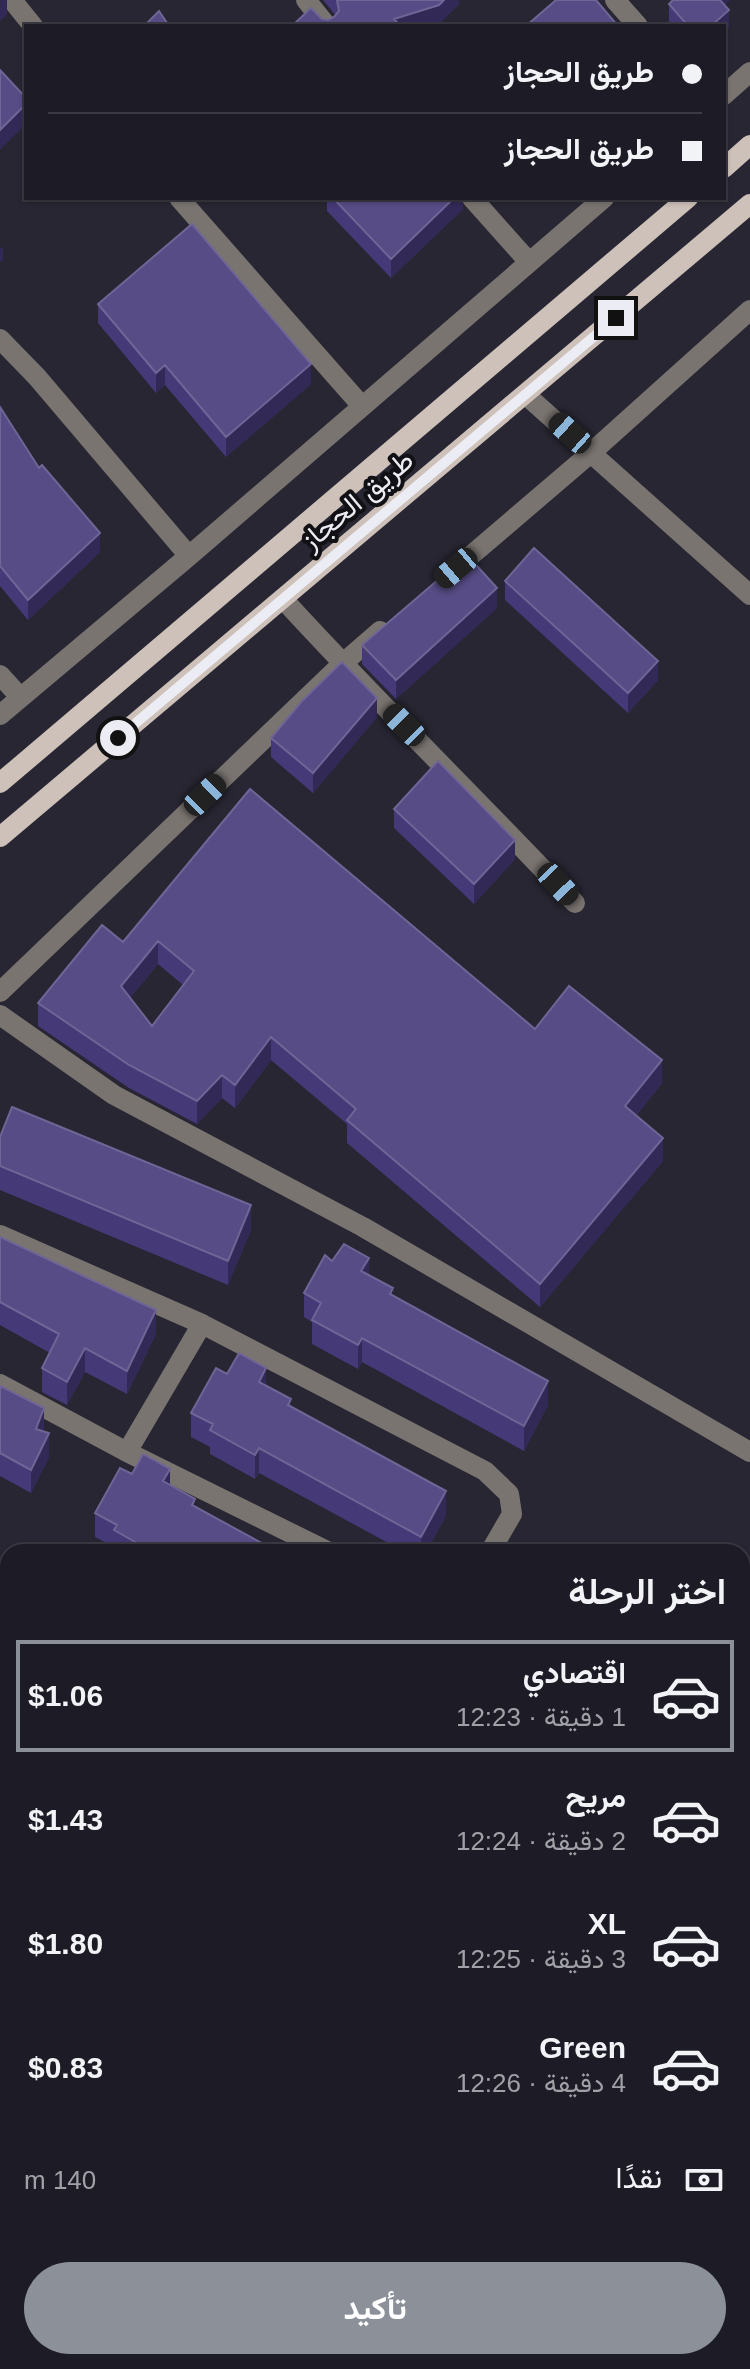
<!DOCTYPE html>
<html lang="ar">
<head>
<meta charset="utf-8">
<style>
	:root { --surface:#1d1c26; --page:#25252e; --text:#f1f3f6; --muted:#a0a1a7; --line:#3b3a43; --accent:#8c9099 }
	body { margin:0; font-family:Helvetica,Vazirmatn,sans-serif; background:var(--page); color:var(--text); direction:rtl; height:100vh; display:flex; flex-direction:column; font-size:30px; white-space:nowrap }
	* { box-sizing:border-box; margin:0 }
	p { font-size:26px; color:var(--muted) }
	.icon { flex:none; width:44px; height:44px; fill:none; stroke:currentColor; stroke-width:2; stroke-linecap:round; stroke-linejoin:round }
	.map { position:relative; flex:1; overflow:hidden; direction:ltr }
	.drawer { position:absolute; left:0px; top:1544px; width:750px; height:826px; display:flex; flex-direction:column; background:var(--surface); border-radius:24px 24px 0 0; box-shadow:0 2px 6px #0004,0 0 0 2px var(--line); direction:rtl }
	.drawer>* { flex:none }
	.guide { position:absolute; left:24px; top:24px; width:702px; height:176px; border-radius:0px; box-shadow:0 2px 6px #0004,0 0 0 2px var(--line); direction:rtl; display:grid; align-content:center; height:176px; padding:0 24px; background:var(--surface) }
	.end { position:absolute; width:36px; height:36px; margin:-18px; border:10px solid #ececf4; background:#111; box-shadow:0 0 0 4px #111 }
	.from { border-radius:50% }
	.car { position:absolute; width:24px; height:48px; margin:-24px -12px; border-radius:10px; box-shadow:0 0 6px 2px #0007; background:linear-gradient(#222 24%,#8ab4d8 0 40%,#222 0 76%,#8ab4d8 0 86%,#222 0) }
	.guide b { display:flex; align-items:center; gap:28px; height:76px; font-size:30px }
	.guide b+b { border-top:2px solid var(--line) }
	.guide i { width:20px; height:20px; background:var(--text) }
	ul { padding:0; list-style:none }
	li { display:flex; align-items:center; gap:24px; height:112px; margin:0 16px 12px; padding:0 8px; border:4px solid transparent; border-radius:0px }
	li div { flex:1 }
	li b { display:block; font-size:30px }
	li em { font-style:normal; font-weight:700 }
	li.on { border-color:var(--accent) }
	li>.icon { width:72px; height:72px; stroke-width:1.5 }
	h2 { padding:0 24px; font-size:36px; line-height:96px }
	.pay { display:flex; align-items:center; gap:20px; height:88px; padding:0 24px; font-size:30px }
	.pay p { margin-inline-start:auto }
	.cta { display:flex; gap:16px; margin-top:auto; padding:16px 24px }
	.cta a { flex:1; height:92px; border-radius:48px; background:var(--accent); color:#fff; font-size:32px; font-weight:700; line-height:92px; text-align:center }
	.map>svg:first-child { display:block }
</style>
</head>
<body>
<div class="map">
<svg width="750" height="2369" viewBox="0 0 750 2369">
	<rect width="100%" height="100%" fill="#272632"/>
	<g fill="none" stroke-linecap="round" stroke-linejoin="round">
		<!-- minor -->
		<path stroke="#7a7470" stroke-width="20" d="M12,0l21,26
			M306,0l21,26
			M615,0l23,26
			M724,95l26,-23
			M179,198l182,207
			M472,198l57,64
			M0,339l37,38 152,179
			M526,395l224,200
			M448,575l144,-123 158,-142
			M283,599c95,104 196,202 292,304
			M0,675l20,22
			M0,715l189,-159 415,-358
			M0,992l342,-328 38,-33
			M0,1015l114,80 249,132 387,225
			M0,1235l202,89 283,147 24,23 3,20 -22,38
			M0,1384l127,68 202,100
			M127,1452l75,-128
			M742,2013l8,-6
			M742,2179l8,-6
			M742,2317l8,11"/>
		<!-- major -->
		<path stroke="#cdc1b9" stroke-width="20" d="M724,168l26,-23
			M0,783l688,-585
			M0,837l750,-633"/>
	</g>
	<!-- wall -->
	<path fill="#463977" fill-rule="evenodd" d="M323,0h136v4l-20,20 -147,2 30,-7 6,1 8,-4z
		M669,4l56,2 4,22 -5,-2h-51l-4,-4z
		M327,198h136v11l-72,69 -64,-67z
		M98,304l213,80 -85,73 -61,-72 -9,8 -58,-70z
		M0,407l39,61 61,84 -72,68 -28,-34z
		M505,581l153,99 -30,33 -123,-113z
		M497,608l-101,91 -34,-35v-19z
		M377,717l-64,76 -42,-36v-19z
		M250,789l285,240 127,54 -26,33 27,45 -123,146 -193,-164v-19l-76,-64 -36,48 -13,-10 -25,26 -68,-36 -91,-62v-23l85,-61zM158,964l25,21 -31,41 -22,-28z
		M394,809l121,50 -41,45 -80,-76z
		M0,1137l251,93 -23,55 -228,-95z
		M0,1237l156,97 -29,60 -42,-22 -18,33 -25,-13v-24l8,-15 -50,-28z
		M332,1261l37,14 24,21 155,109 -24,46 -162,-89 -4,7 -46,-25v-22l-8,-5v-24z
		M227,1374l39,11 25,22 155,109 -20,36h-21l-146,-79 -4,6 -45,-25v-7l-19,-10v-24z
		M0,1386l44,46 5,25 -18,36 -31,-17z
		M170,1485l25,22 83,45h-164v-5l-19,-10v-24z
		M750,2200v91l-8,-10v-74z"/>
	<!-- shaded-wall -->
	<path fill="#322956" d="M2,0h5v15l-7,6v-20z
		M444,0h15v4l-20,20 -5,2h-40v-7z
		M716,0h14l-14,14z
		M729,10v18l-5,5v-7h-13z
		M26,104v20l-26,26v-20z
		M454,198h9v11l-72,69v-19z
		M3,246v14l-3,2v-13z
		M311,364v20l-85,73v-20z
		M165,365v20l-9,8v-20z
		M100,533v19l-72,68v-20z
		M497,588v20l-101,91v-19z
		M658,661v19l-30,33v-20z
		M377,698v19l-64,76v-20z
		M515,840v19l-41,45v-20z
		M158,941v23l-37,45v-23z
		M271,1037v23l-36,48v-23z
		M662,1060v23l-37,47v-24z
		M222,1075v23l-25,26v-23z
		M663,1138v23l-123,146v-23z
		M251,1205v25l-23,55v-24z
		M369,1258v24l-8,-11z
		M156,1310v24l-29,60v-23z
		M362,1338v24l-4,7v-24z
		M85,1348v24l-18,33v-23z
		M266,1368v25l-7,-11z
		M548,1381v24l-24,46v-25z
		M44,1408v24l-8,-3z
		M49,1433v24l-18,36v-23z
		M259,1448v25l-4,6v-24z
		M170,1469v24l-7,-12z
		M446,1491v25l-20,36h-5v-15z
		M8,2086v24l-8,13v-24z
		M750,2136v20l-8,6v-19z"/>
	<!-- building -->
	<path fill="#574c85" stroke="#6f6596" stroke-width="2" fill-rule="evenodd" d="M337,0h107l-5,5 -45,14 6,7h-108l19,-18 11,11 6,1 6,-3 5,-6z
		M556,0h40l22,26h-92z
		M673,0h47l9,10 -18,16h-23l-19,-22z
		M159,11l10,15h-25z
		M0,70l26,28v6l-26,26z
		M333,198h121l-63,61z
		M192,224l119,140 -85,73 -61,-72 -9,8 -58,-69z
		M0,407l39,61 3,-3 58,68 -72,67 -28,-34z
		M534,548l124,113 -30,32 -123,-112z
		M467,555l30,33 -101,92 -34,-35z
		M342,662l35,36 -64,75 -42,-35 31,-37z
		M438,761l77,79 -41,44 -80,-75z
		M250,789l285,240 34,-43 93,74 -37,46 38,32 -123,146 -193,-164 9,-11 -85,-72 -36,48 -13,-10 -25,26 -68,-36 -91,-62 64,-78 21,17zM158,941l36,30 -42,55 -31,-40z
		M12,1107l239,98 -23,56 -228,-95v-29z
		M0,1237l156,73 -29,61 -42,-23 -18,34 -25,-14 17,-34 -59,-32z
		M344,1244l25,14 -8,13 32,17 -3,6 158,87 -24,45 -162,-88 -4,7 -46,-25 9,-17 -17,-10 21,-38 7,6z
		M239,1353l27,15 -7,14 32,17 -3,6 158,86 -25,46 -162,-89 -4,7 -45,-25 3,-6 -22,-11 25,-45 11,6z
		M0,1386l44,22 -8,21 13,4 -18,37 -31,-17z
		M143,1454l27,15 -7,12 32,18 -3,6 86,47h-108l-7,-4 -2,4h-8l-39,-22 3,-5 -22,-12 25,-45 12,6z
		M0,2037l8,5v44l-8,13z
		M750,2053v83l-8,7v-84z
		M750,2200v72l-8,-11v-54z"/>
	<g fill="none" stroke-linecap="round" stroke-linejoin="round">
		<!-- route -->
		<path stroke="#ececf4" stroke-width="10" d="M118,738l498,-420"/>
	</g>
	<g text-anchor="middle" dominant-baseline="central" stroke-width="8" stroke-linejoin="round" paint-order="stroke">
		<!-- street labels -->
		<g font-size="28" fill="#ececf4" stroke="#111015">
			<text transform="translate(357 500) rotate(-40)">طريق الحجاز</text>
		</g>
	</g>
</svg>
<i class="end from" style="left:118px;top:738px"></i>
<i class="end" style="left:616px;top:318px"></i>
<i class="car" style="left:570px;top:433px;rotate:312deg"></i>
<i class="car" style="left:456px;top:568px;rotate:230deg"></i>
<i class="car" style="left:404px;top:725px;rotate:315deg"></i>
<i class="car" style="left:205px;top:795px;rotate:46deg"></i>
<i class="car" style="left:558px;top:884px;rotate:137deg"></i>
<div class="guide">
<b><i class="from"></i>طريق الحجاز</b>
<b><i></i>طريق الحجاز</b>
</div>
<section class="drawer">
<h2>اختر الرحلة</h2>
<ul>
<li class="on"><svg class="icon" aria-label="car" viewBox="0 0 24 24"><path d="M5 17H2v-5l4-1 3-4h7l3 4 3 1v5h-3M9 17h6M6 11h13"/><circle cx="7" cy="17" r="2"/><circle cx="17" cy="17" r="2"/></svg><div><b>اقتصادي</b><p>1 دقيقة · 12:23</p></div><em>$1.06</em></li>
<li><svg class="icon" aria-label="car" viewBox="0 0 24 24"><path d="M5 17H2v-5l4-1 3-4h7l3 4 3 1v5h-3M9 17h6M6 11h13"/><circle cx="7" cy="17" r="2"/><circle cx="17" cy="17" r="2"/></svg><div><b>مريح</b><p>2 دقيقة · 12:24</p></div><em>$1.43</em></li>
<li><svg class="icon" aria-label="car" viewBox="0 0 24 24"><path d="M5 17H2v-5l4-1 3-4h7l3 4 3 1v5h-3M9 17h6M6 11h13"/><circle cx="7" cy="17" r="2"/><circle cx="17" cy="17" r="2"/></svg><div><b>XL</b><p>3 دقيقة · 12:25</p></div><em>$1.80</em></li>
<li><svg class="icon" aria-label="car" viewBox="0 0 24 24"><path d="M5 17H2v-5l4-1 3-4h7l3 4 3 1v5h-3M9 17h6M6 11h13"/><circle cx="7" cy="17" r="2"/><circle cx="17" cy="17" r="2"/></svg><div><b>Green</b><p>4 دقيقة · 12:26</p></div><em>$0.83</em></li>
</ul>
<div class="pay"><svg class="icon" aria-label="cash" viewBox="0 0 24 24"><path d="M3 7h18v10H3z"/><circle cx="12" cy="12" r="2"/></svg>نقدًا<p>140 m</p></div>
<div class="cta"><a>تأكيد</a></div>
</section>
</div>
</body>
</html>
